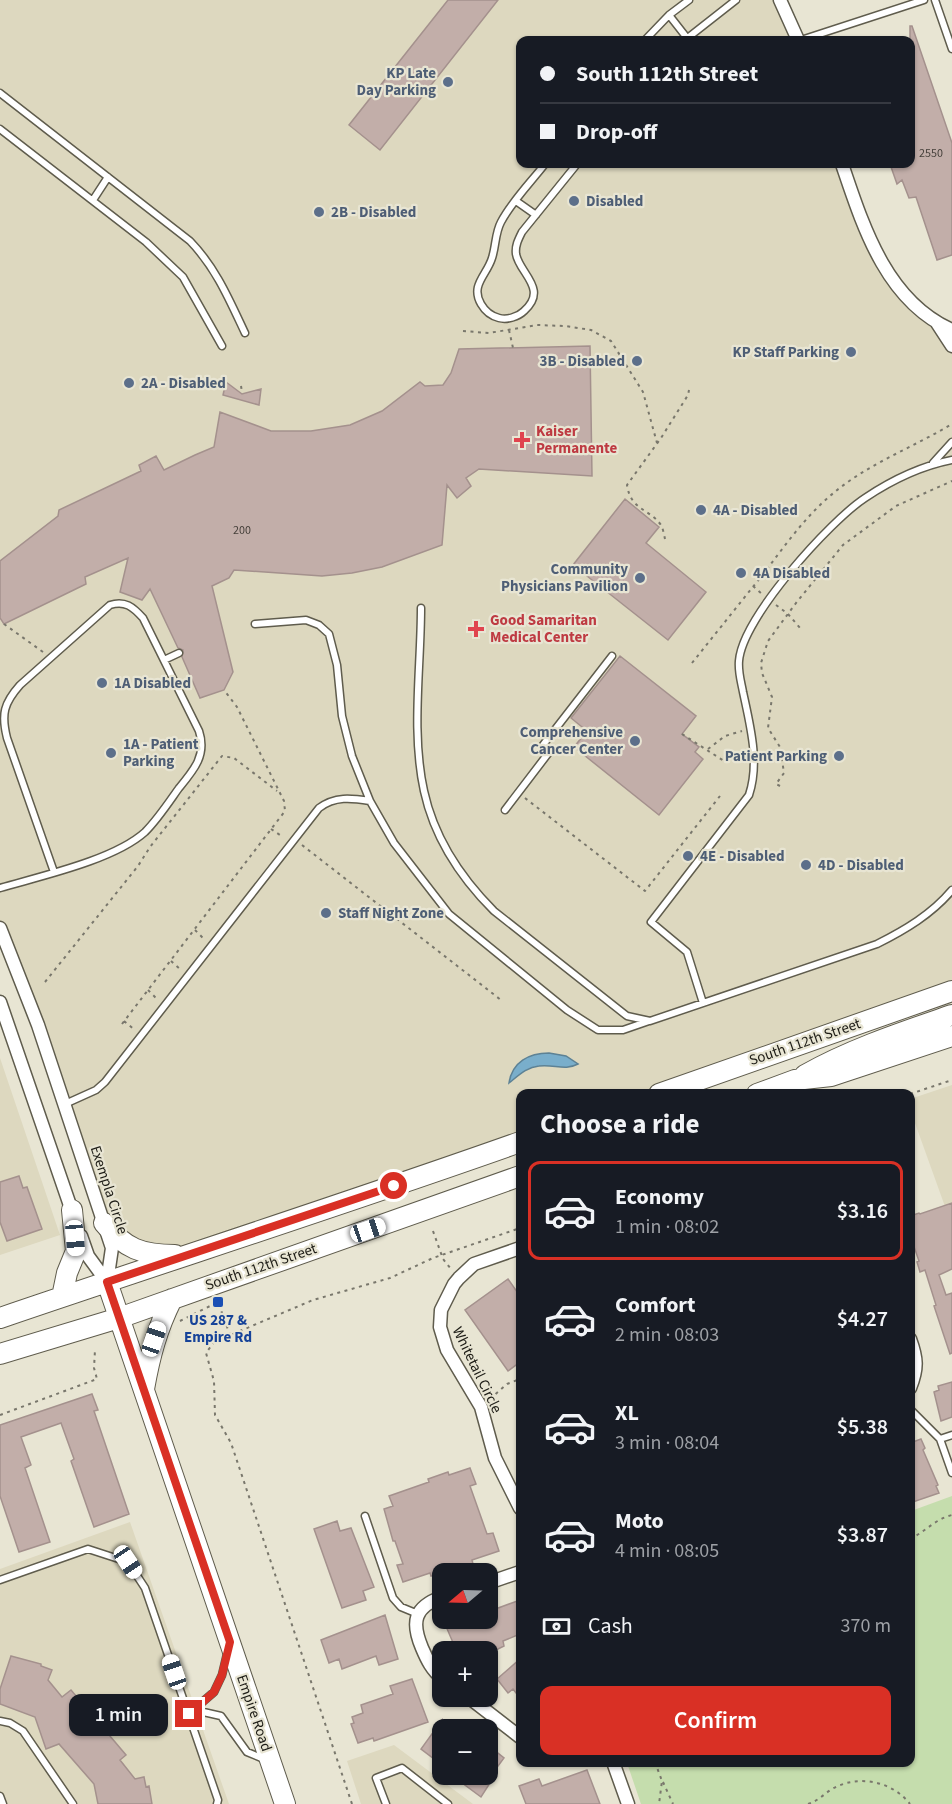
<!DOCTYPE html>
<html lang="en">
<head>
<meta charset="utf-8">
<style>
	:root { --surface:#171b24; --page:#20242c; --text:#f1f3f6; --muted:#9ea1a6; --line:#363941; --accent:#d93025 }
	body { margin:0; font-family:"Source Sans 3",sans-serif; background:var(--page); color:var(--text); height:100vh; display:flex; flex-direction:column; font-size:22px; white-space:nowrap }
	* { box-sizing:border-box; margin:0 }
	p { font-size:20px; color:var(--muted) }
	.icon { flex:none; width:33px; height:33px; fill:none; stroke:currentColor; stroke-width:2; stroke-linecap:round; stroke-linejoin:round }
	.map { position:relative; flex:1; overflow:hidden }
	.side { position:absolute; left:516px; top:1089px; width:399px; height:678px; display:flex; flex-direction:column; background:var(--surface); border-radius:12px; box-shadow:0 2px 4px #0004 }
	.side>* { flex:none }
	.top-card { position:absolute; left:516px; top:36px; width:399px; height:132px; border-radius:12px; box-shadow:0 2px 4px #0004; display:grid; align-content:center; height:132px; padding:0 24px; background:var(--surface) }
	.needle { width:39px; rotate:251deg }
	.buttons { position:absolute; left:432px; top:1563px; display:grid; gap:12px }
	.buttons a { display:grid; place-items:center; width:66px; height:66px; border-radius:12px; background:var(--surface); box-shadow:0 2px 4px #0004; font-size:30px }
	.end { position:absolute; width:27px; height:27px; margin:-14px; border:8px solid #d93025; background:#fff; box-shadow:0 0 0 3px #fff }
	.from { border-radius:50% }
	.bubble { position:absolute; height:42px; border-radius:12px; background:var(--surface); box-shadow:0 2px 4px #0004; font-size:20px; font-weight:600; line-height:42px; text-align:center }
	.car { position:absolute; width:18px; height:36px; margin:-18px -9px; border-radius:8px; box-shadow:0 0 4px 2px #0007; background:linear-gradient(#fff 24%,#345 0 40%,#fff 0 76%,#345 0 86%,#fff 0) }
	.top-card b { display:flex; align-items:center; gap:21px; height:57px; font-size:22px }
	.top-card b+b { border-top:2px solid var(--line) }
	.top-card i { width:15px; height:15px; background:var(--text) }
	ul { padding:0; list-style:none }
	li { display:flex; align-items:center; gap:18px; height:99px; margin:0 12px 9px; padding:0 12px; border:3px solid transparent; border-radius:12px }
	li div { flex:1 }
	li b { display:block; font-size:22px }
	li em { font-style:normal; font-weight:600 }
	li.selected { border-color:var(--accent) }
	li>.icon { width:54px; height:54px; stroke-width:1.5 }
	h2 { padding:0 24px; font-size:27px; line-height:72px }
	.pay { display:flex; align-items:center; gap:15px; height:66px; padding:0 24px; font-size:22px }
	.pay p { margin-inline-start:auto }
	.button { display:flex; gap:12px; margin-top:auto; padding:12px 24px }
	.button a { flex:1; height:69px; border-radius:12px; background:var(--accent); color:#fff; font-size:24px; font-weight:600; line-height:69px; text-align:center }
	.map>svg:first-child { display:block }
</style>
</head>
<body>
<div class="map">
<svg width="952" height="1804" viewBox="0 0 952 1804">
	<rect width="100%" height="100%" fill="#e8e5d3"/>
	<!-- built -->
	<path fill="#ddd8bf" d="M0,0h780l18,40h-278v124h322l15,44 42,80 53,42v662l-295,101 -137,1v46l-336,115 -48,-4 -32,-28 -104,-295z
		M0,1058l60,177 -60,20z
		M952,1085v141l-41,-114 -1,-13z
		M130,1522l99,282h-229v-235z
		M394,1745l79,59h-112l-14,-43z"/>
	<!-- green -->
	<path fill="#c5ddad" d="M952,1496v308h-311l-14,-41 283,-1 1,-251z"/>
	<!-- water -->
	<path fill="#79aecb" stroke="#5d8295" stroke-width="1.5" d="M549,1053l17,3 12,8c-13,7 -24,0 -39,2 -12,1 -20,9 -30,17 3,-21 20,-30 40,-30z"/>
	<!-- building -->
	<path fill="#c2aea9" stroke="#a4918d" stroke-width="1.5" d="M448,0h50l-118,150 -31,-25z
		M910,26h2l40,117v112l-15,5 -21,-63 -7,1 -7,-18 -5,4 -7,-20h20z
		M590,346l2,130 -113,-7 -13,9 5,8 -14,12 -10,-13 -5,60 -60,22 -30,6 -30,3 -88,-6 -5,8 -17,8 21,86 -9,18 -24,8 -18,-41 1,-7 -5,-2 -28,-59 -8,11 -22,-8 8,-34 -43,19 1,7 -82,40 -4,-6v-57l58,-45 1,-6 82,-39 -2,-6 17,-9 8,14 31,-15 19,-8 6,-35 51,19h40l39,-6 32,-14 38,-29 5,4 18,-1 8,-12 8,-24z
		M226,382l16,12 19,-5 -2,16 -36,-10z
		M625,499l34,28 -13,16 60,49 -38,48 -95,-75z
		M620,656l76,60 -14,18 17,13 -4,5 8,7 -44,56 -85,-68 13,-16 -16,-13z
		M19,1176l4,12 4,-1 15,42 -35,12 -7,-19v-40z
		M952,1203v66l-13,6 7,20 6,-2v60l-2,1 -16,-48 2,-1 -11,-35 -5,2 -3,-10 2,-1 -9,-26v-19l9,-3 1,1z
		M508,1279l12,17v66l-12,9 -43,-61z
		M952,1382v35l-11,4 -7,-29 5,-2 -1,-4z
		M92,1394l6,16 -4,1 35,103 -35,13 -23,-66 3,-2 -13,-36 -40,14 10,28 -6,3 25,74 -31,10 -19,-56v-71z
		M921,1439l4,9 -2,2 15,35 -2,1 3,7 -29,10v-60z
		M470,1468l6,16 -6,2 17,48 6,-1 6,18 -27,9 1,4 -15,5 -27,7 -1,-3 -27,9 -6,-17 6,-1 -8,-23h-2l-9,-32 9,-3 -4,-10 40,-14 -1,-3 20,-7 1,3z
		M337,1521l3,10 11,-3 23,59 -11,4 3,9 -24,8 -28,-79z
		M520,1600v34l-17,7 1,5 -12,6h-35l-12,-28 14,-6h7l2,5 12,-5h8v-3l3,-1 -1,-3z
		M385,1615l13,44 -19,6 -3,-9 -34,13 -3,-10 -10,4 -8,-23z
		M11,1656l30,8v2l11,4 -4,10 14,17 9,-7 55,65 -6,5 15,19 9,-2 2,10 3,-1 3,18h-54l-4,-20 -35,-40 -13,5 -11,-32 -35,-13v-15z
		M520,1659v39l-7,-9 -5,4 -11,-14z
		M412,1679l16,43 -54,19 -1,-3 -15,5 -7,-19 3,-1 -2,-6 11,-4 -2,-8 32,-11 -3,-8z
		M442,1720v45l-21,-16z
		M488,1745l16,13 -17,23 3,2 -9,14 -31,-23h38z
		M587,1770l13,34h-74l-7,-18 20,-7 3,7z"/>
	<g fill="none" stroke-linecap="round" stroke-linejoin="round">
		<defs>
			<path id="service" d="M935,0l17,49
				M669,15l18,23
				M645,40l24,-25 20,-15
				M685,40l51,-40
				M801,40l123,-40
				M0,93l190,148c26,27 39,58 55,92
				M0,129l146,113 37,35 39,69
				M545,164c-14,18 -33,37 -44,58 -6,11 -5,24 -9,36 -5,17 -22,27 -11,46 4,7 10,12 18,14 8,2 19,-1 25,-7 25,-22 -5,-38 -8,-57 -1,-8 2,-14 6,-22l55,-68
				M93,200l15,-23
				M516,201l20,14
				M933,463l19,-21
				M421,608c0,60 -10,124 3,183 10,46 37,87 70,120l133,105 23,5 227,-77c28,-14 55,-30 75,-54
				M255,624l51,-4 13,5 10,9 8,31 5,51 10,40 18,45 24,42 55,71 118,96 31,20h25l26,-9
				M164,660l15,-7
				M505,810l45,-59 -7,-6 69,-89
				M0,888c41,-12 114,-28 145,-56 13,-13 24,-30 34,-44 15,-18 28,-33 20,-57l-56,-113c-10,-11 -18,-18 -33,-13l-90,80c-16,18 -19,29 -13,53l47,134
				M703,1003l-16,-51 -36,-30 98,-127c11,-33 1,-70 -6,-103 -2,-11 -5,-20 -4,-31 3,-43 91,-140 126,-163 27,-18 56,-32 87,-38
				M65,1104l31,-14 9,-8 214,-274c16,-12 32,-10 51,-7
				M910,1409l30,30 12,-4
				M940,1439l12,34
				M365,1516l28,82 8,9 17,7
				M0,1580l88,-31 40,13 17,26 73,212 -1,4
				M191,1712l23,-20 8,-17 5,-21
				M189,1714l10,-3 22,5 26,36 17,7
				M0,1721l10,2 13,8 50,73
				M0,1796l3,8
				M386,1804l-10,-26 26,-10 46,36"/>
			<path id="minor" d="M780,0l18,40
				M842,164c21,62 44,137 110,166
				M937,323l15,23
				M0,928l38,97 74,223 -5,34
				M0,1002l74,215
				M81,1236l7,20 19,26
				M520,1248l-46,16 -15,14 -5,6 -13,26 -1,17 7,23 34,57 14,51 25,50
				M910,1339c7,19 8,29 0,49
				M488,1583l32,-11
				M442,1597c-28,10 -31,25 -20,51 5,12 10,22 20,30
				M467,1696l53,41
				M613,1762l15,42"/>
			<path id="primary" d="M805,1075c46,-26 98,-43 147,-60
				M659,1094l293,-103
				M757,1094l38,-14 36,-4 121,-40
				M104,1223c21,26 38,32 71,32
				M107,1282l178,522
				M62,1297l5,-24 9,-22 -4,-41
				M0,1318c173,-59 348,-115 520,-176
				M0,1354l119,-36 401,-142
				M144,1389c6,-34 13,-60 28,-90"/>
		</defs>
		<!-- service casing -->
		<use href="#service" stroke="#5f5c4d" stroke-width="9"/>
		<!-- minor casing -->
		<use href="#minor" stroke="#5f5c4d" stroke-width="15"/>
		<!-- primary casing -->
		<use href="#primary" stroke="#5f5c4d" stroke-width="22"/>
		<!-- path -->
		<path stroke="#79776c" stroke-width="2" stroke-dasharray="3 4.5" stroke-linecap="butt" d="M509,330l4,18
			M463,331l26,2 48,-8 28,1 26,4 20,11 32,51 14,51
			M241,386l1,6
			M665,539c-1,-4 -2,-11 -4,-14 -12,-17 -30,-14 -34,-40l34,-47 27,-43 1,-5
			M753,586l9,8
			M776,605l12,9 12,14
			M4,624l39,28
			M692,663c24,-30 48,-60 72,-90 20,-26 40,-55 66,-77 35,-31 82,-48 122,-72
			M682,734l42,27
			M708,749l17,-13 17,-5
			M780,786l-4,-2 8,-11 -4,-26 -12,-19 4,-31 -10,-24 -1,-10 7,-22 28,-38 47,-58 53,-39 56,-25
			M525,798l120,93 75,-95
			M271,829l12,8
			M302,845l199,155
			M195,930l10,10
			M171,961l10,9
			M45,982l93,-116 12,-19 72,-91 12,2 43,33
			M148,990l10,10
			M124,1021l11,9
			M122,1024l163,-213 -1,-10 -47,-94 -13,-17
			M910,1094l42,-14
			M433,1231l10,28 8,10
			M180,1321l38,-19 12,33
			M490,1399l17,-15 13,-5
			M0,1415l97,-36 -3,-11 1,-18
			M910,1539c15,-7 25,-20 42,-24
			M655,1762l7,19 -3,23
			M663,1782l10,22
			M352,1804l-121,-361 -16,-28 -1,-34 -8,-28 8,-11 99,-42 77,-22 43,-20 87,-30
			M808,1804c10,-3 16,-10 24,-15 26,-15 60,-8 78,15"/>
		<!-- service -->
		<use href="#service" stroke="#fff" stroke-width="6"/>
		<!-- minor -->
		<use href="#minor" stroke="#fff" stroke-width="12"/>
		<!-- primary -->
		<use href="#primary" stroke="#fff" stroke-width="20"/>
	</g>
	<g fill="none" stroke-linecap="round" stroke-linejoin="round">
		<!-- route -->
		<path stroke="#d93025" stroke-width="8" d="M189,1714l25,-22 8,-17 8,-33 -123,-360 287,-96"/>
	</g>
	<!-- markers -->
	<g fill="#5c6f8a" stroke="#e8e5d3" stroke-width="2">
		<circle cx="448" cy="82" r="6"/>
		<circle cx="574" cy="201" r="6"/>
		<circle cx="319" cy="212" r="6"/>
		<circle cx="851" cy="352" r="6"/>
		<circle cx="637" cy="361" r="6"/>
		<circle cx="129" cy="383" r="6"/>
		<circle cx="701" cy="510" r="6"/>
		<circle cx="741" cy="573" r="6"/>
		<circle cx="640" cy="578" r="6"/>
		<circle cx="102" cy="683" r="6"/>
		<circle cx="635" cy="741" r="6"/>
		<circle cx="111" cy="753" r="6"/>
		<circle cx="839" cy="756" r="6"/>
		<circle cx="688" cy="856" r="6"/>
		<circle cx="806" cy="865" r="6"/>
		<circle cx="326" cy="913" r="6"/>
	</g>
	<g fill="#e0444e" stroke="#e8e5d3" stroke-width="2">
		<path d="M519 431h6v6h6v6h-6v6h-6v-6h-6v-6h6z"/>
		<path d="M473 620h6v6h6v6h-6v6h-6v-6h-6v-6h6z"/>
	</g>
	<rect fill="#1a4fb4" stroke="#e8e5d3" stroke-width="2" x="212" y="1296" width="12" height="12" rx="3"/>
	<g text-anchor="middle" dominant-baseline="central" stroke-width="4.5" stroke-linejoin="round" paint-order="stroke">
		<!-- number labels -->
		<g font-size="12" fill="#46403b">
			<text x="931" y="153">2550</text>
			<text x="242" y="530">200</text>
		</g>
		<!-- service labels -->
		<g font-size="15" font-weight="bold" fill="#4e5e75" stroke="#e8e5d3" text-anchor="start">
			<text x="436" y="73" text-anchor="end">KP Late<tspan x="436" dy="17">Day Parking</tspan></text>
			<text x="586" y="201">Disabled</text>
			<text x="331" y="212">2B - Disabled</text>
			<text x="839" y="352" text-anchor="end">KP Staff Parking</text>
			<text x="625" y="361" text-anchor="end">3B - Disabled</text>
			<text x="141" y="383">2A - Disabled</text>
			<text x="713" y="510">4A - Disabled</text>
			<text x="628" y="569" text-anchor="end">Community<tspan x="628" dy="17">Physicians Pavilion</tspan></text>
			<text x="753" y="573">4A Disabled</text>
			<text x="114" y="683">1A Disabled</text>
			<text x="623" y="732" text-anchor="end">Comprehensive<tspan x="623" dy="17">Cancer Center</tspan></text>
			<text x="123" y="744">1A - Patient<tspan x="123" dy="17">Parking</tspan></text>
			<text x="827" y="756" text-anchor="end">Patient Parking</text>
			<text x="700" y="856">4E - Disabled</text>
			<text x="818" y="865">4D - Disabled</text>
			<text x="338" y="913">Staff Night Zone</text>
		</g>
		<!-- health labels -->
		<g font-size="15" font-weight="bold" fill="#be3a42" stroke="#e8e5d3" text-anchor="start">
			<text x="536" y="431">Kaiser<tspan x="536" dy="17">Permanente</tspan></text>
			<text x="490" y="620">Good Samaritan<tspan x="490" dy="17">Medical Center</tspan></text>
		</g>
		<!-- street labels -->
		<g font-size="15" fill="#1d1c16" stroke="#e8e5d3">
			<text transform="translate(805 1042) rotate(-19)">South 112th Street</text>
			<text transform="translate(109 1190) rotate(72)">Exempla Circle</text>
			<text transform="translate(261 1267) rotate(-19)">South 112th Street</text>
			<text transform="translate(477 1370) rotate(64)">Whitetail Circle</text>
			<text transform="translate(254 1713) rotate(71)">Empire Road</text>
		</g>
		<!-- transit labels -->
		<g font-size="15" font-weight="bold" fill="#164399" stroke="#e8e5d3">
			<text x="218" y="1320">US 287 &amp;<tspan x="218" dy="17">Empire Rd</tspan></text>
		</g>
	</g>
</svg>
<div class="buttons">
<a><svg class="needle" viewBox="-14 -14 28 28"><path d="M0-13l5 13h-10z" fill="#e53935"/><path d="M0 13l5-13h-10z" fill="#9ea1a6"/></svg></a>
<a>+</a>
<a>−</a>
</div>
<i class="end from" style="left:394px;top:1186px"></i>
<i class="end" style="left:189px;top:1714px"></i>
<div class="bubble" style="left:69px;top:1694px;width:99px">1 min</div>
<i class="car" style="left:368px;top:1230px;rotate:71deg"></i>
<i class="car" style="left:75px;top:1238px;rotate:175deg"></i>
<i class="car" style="left:154px;top:1339px;rotate:19deg"></i>
<i class="car" style="left:128px;top:1562px;rotate:146deg"></i>
<i class="car" style="left:174px;top:1672px;rotate:341deg"></i>
<div class="top-card">
<b><i class="from"></i>South 112th Street</b>
<b><i></i>Drop-off</b>
</div>
<section class="side">
<h2>Choose a ride</h2>
<ul>
<li class="selected"><svg class="icon" aria-label="car" viewBox="0 0 24 24"><path d="M5 17H2v-5l4-1 3-4h7l3 4 3 1v5h-3M9 17h6M6 11h13"/><circle cx="7" cy="17" r="2"/><circle cx="17" cy="17" r="2"/></svg><div><b>Economy</b><p>1 min · 08:02</p></div><em>$3.16</em></li>
<li><svg class="icon" aria-label="car" viewBox="0 0 24 24"><path d="M5 17H2v-5l4-1 3-4h7l3 4 3 1v5h-3M9 17h6M6 11h13"/><circle cx="7" cy="17" r="2"/><circle cx="17" cy="17" r="2"/></svg><div><b>Comfort</b><p>2 min · 08:03</p></div><em>$4.27</em></li>
<li><svg class="icon" aria-label="car" viewBox="0 0 24 24"><path d="M5 17H2v-5l4-1 3-4h7l3 4 3 1v5h-3M9 17h6M6 11h13"/><circle cx="7" cy="17" r="2"/><circle cx="17" cy="17" r="2"/></svg><div><b>XL</b><p>3 min · 08:04</p></div><em>$5.38</em></li>
<li><svg class="icon" aria-label="car" viewBox="0 0 24 24"><path d="M5 17H2v-5l4-1 3-4h7l3 4 3 1v5h-3M9 17h6M6 11h13"/><circle cx="7" cy="17" r="2"/><circle cx="17" cy="17" r="2"/></svg><div><b>Moto</b><p>4 min · 08:05</p></div><em>$3.87</em></li>
</ul>
<div class="pay"><svg class="icon" aria-label="cash" viewBox="0 0 24 24"><path d="M3 7h18v10H3z"/><circle cx="12" cy="12" r="2"/></svg>Cash<p>370 m</p></div>
<div class="button"><a>Confirm</a></div>
</section>
</div>
</body>
</html>
